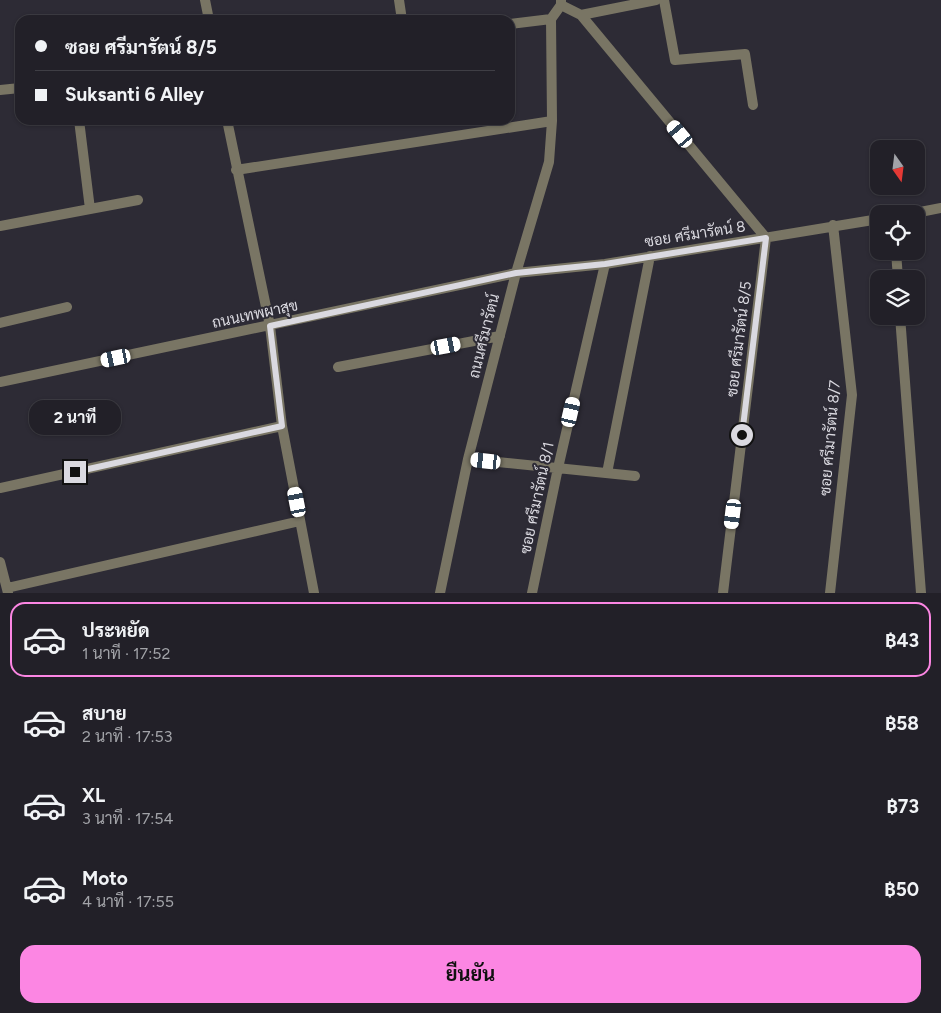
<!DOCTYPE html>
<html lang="th">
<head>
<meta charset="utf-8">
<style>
	:root { --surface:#222028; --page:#2e2d34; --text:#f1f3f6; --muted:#a2a3a8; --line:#3f3e45; --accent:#fc86e3 }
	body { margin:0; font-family:Figtree,Sarabun,sans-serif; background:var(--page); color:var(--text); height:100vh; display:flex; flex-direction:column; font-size:19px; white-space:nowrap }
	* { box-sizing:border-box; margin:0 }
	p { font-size:16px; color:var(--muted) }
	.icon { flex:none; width:28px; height:28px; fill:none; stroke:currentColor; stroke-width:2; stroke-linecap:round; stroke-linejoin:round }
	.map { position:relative; height:593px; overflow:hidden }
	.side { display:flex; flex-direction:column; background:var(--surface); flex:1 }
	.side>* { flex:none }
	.banner { position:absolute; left:15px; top:15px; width:500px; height:110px; border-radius:15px; box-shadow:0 1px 4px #0004,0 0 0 1px var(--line); display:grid; align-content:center; height:110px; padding:0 20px; background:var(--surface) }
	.needle { width:32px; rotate:166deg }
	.controls { position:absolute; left:870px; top:140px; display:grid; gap:10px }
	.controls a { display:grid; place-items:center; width:55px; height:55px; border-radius:10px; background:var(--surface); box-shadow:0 1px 4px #0004,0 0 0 1px var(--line); font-size:25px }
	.end { position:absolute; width:22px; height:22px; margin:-11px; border:6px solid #dad9e0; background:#111; box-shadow:0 0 0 2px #111 }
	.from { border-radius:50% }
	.bubble { position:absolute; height:35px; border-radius:15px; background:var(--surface); box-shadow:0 1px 4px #0004,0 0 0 1px var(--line); font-size:16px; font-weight:700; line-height:35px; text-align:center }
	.car { position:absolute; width:15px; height:30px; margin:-15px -8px; border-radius:6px; box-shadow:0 0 4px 1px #0007; background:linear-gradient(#fff 24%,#345 0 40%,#fff 0 76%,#345 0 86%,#fff 0) }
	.banner b { display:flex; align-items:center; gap:18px; height:48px; font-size:19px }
	.banner b+b { border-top:1px solid var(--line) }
	.banner i { width:12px; height:12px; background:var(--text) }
	ul { padding:9px 0 0; list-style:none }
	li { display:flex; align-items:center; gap:15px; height:75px; margin:0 10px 8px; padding:0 10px; border:2px solid transparent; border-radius:15px }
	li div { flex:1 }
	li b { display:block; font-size:19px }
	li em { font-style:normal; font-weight:700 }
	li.current { border-color:var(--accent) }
	li>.icon { width:45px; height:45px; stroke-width:1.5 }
	.action { display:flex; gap:10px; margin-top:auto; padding:10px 20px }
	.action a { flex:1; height:58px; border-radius:15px; background:var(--accent); color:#111; font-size:20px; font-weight:700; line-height:58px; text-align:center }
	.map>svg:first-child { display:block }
</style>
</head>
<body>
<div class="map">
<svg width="941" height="593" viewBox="0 0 941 593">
	<rect width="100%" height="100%" fill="#2d2b35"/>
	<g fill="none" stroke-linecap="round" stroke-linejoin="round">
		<!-- street -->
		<path stroke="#797564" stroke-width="10" d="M205,0l4,20
			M399,0l3,20
			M664,0l11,60 70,-6 8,51
			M561,5l20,10 185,223 -43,355
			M581,15l75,-15
			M510,24l41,-5
			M0,90l20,-2
			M227,120l43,206 12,100 32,167
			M236,170l316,-49
			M90,209l48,-9
			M910,214l31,-6
			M0,226l90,-17 -11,-89
			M896,251l2,28
			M900,316l21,277
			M0,323l67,-16
			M338,367l162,-31
			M0,382l516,-109 89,-9 274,-45
			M468,459l167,17
			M607,473l43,-217
			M0,488l282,-62
			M0,562l8,31
			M7,588l293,-67
			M440,593l28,-134 48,-186 33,-111 3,-41 -1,-102 10,-14v-5
			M532,593l26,-125 47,-204
			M830,593l22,-198 -19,-170"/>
	</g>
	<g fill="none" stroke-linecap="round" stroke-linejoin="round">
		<!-- route -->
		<path stroke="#dad9e0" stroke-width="6" d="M75,472l207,-46 -12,-100 246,-53 89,-9 161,-26 -24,197"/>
	</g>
	<g text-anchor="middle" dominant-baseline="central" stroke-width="4" stroke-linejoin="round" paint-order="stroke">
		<!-- street labels -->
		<g font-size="15" fill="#dad9e0" stroke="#2d2b35">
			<text transform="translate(695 234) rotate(-9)">ซอย ศรีมารัตน์ 8</text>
			<text transform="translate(255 314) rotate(-12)">ถนนเทพผาสุข</text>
			<text transform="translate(484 336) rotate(-76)">ถนนศรีมารัตน์</text>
			<text transform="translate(739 339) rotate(-83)">ซอย ศรีมารัตน์ 8/5</text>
			<text transform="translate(830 438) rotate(-85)">ซอย ศรีมารัตน์ 8/7</text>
			<text transform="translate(537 498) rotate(-78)">ซอย ศรีมารัตน์ 8/1</text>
		</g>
	</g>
</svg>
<div class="controls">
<a><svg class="needle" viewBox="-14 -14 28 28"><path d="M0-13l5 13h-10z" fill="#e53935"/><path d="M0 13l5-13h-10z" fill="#a2a3a8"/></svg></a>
<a><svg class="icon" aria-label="locate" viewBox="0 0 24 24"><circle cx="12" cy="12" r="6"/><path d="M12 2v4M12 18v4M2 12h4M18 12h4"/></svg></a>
<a><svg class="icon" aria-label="layers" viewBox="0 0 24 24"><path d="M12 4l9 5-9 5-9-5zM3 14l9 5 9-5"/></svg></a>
</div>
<i class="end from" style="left:742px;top:435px"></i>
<i class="end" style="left:75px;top:472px"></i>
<div class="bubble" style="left:29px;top:400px;width:92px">2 นาที</div>
<i class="car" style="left:680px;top:134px;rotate:320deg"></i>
<i class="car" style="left:446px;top:346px;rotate:79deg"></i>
<i class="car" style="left:116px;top:358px;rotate:258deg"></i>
<i class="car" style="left:571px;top:412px;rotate:13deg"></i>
<i class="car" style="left:486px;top:461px;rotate:276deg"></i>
<i class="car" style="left:297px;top:502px;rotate:349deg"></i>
<i class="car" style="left:733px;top:514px;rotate:187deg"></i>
<div class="banner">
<b><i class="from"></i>ซอย ศรีมารัตน์ 8/5</b>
<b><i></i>Suksanti 6 Alley</b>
</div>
</div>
<section class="side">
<ul>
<li class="current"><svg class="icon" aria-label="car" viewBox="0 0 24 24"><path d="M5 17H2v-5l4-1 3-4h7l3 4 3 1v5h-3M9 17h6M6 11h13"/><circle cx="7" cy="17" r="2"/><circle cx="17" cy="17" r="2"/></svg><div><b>ประหยัด</b><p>1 นาที · 17:52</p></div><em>฿43</em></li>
<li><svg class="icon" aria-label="car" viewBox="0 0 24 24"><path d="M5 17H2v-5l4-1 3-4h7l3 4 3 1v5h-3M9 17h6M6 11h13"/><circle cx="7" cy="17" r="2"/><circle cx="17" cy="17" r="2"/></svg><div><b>สบาย</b><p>2 นาที · 17:53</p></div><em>฿58</em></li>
<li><svg class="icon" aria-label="car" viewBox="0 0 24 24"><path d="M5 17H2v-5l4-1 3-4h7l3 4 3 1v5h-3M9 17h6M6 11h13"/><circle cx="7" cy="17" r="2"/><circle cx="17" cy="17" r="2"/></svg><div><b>XL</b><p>3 นาที · 17:54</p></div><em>฿73</em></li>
<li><svg class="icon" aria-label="car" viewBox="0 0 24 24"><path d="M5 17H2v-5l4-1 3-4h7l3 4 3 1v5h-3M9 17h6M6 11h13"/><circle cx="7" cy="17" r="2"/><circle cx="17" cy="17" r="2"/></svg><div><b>Moto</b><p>4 นาที · 17:55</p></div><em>฿50</em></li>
</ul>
<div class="action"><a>ยืนยัน</a></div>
</section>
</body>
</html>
